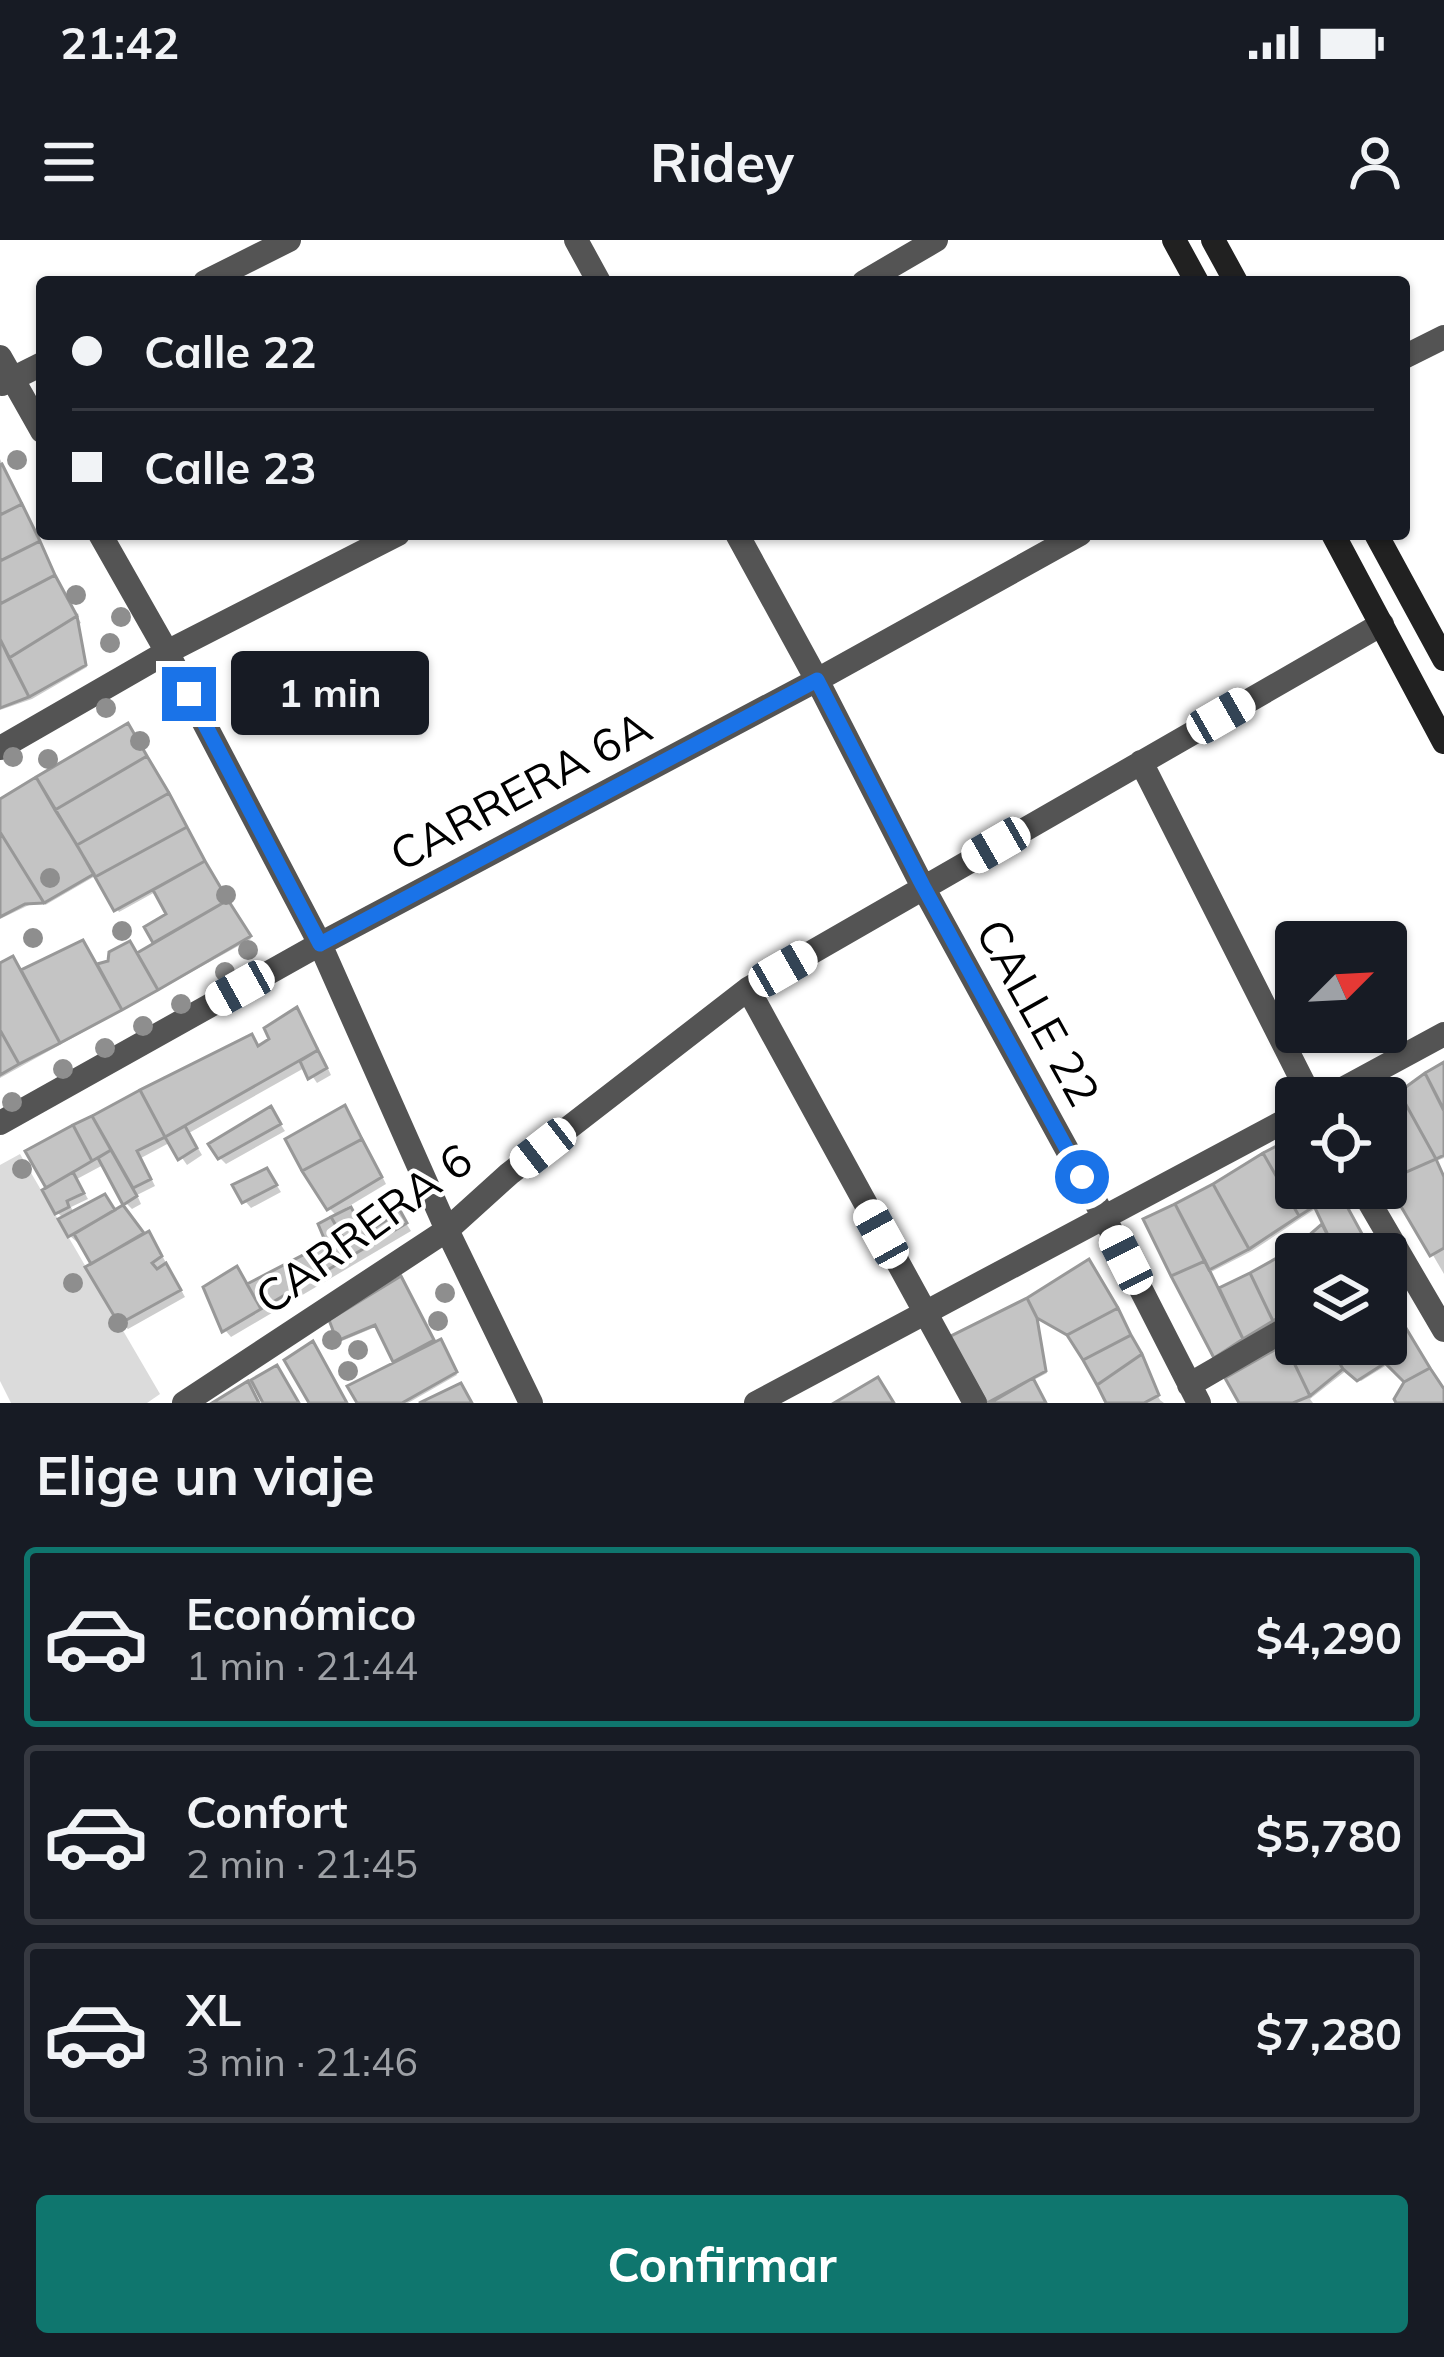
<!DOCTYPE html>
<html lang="es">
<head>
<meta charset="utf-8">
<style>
	:root { --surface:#171b24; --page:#242831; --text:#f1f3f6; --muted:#9ea1a6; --line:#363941; --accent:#0f766e }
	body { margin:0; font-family:Mulish,sans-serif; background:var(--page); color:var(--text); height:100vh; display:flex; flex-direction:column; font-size:45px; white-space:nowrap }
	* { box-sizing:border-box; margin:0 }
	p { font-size:39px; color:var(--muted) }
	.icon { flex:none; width:66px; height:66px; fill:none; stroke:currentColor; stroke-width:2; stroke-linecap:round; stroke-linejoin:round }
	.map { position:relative; height:1163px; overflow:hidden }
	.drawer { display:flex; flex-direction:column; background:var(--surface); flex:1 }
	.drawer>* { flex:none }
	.top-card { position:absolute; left:36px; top:36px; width:1374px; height:264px; border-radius:12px; box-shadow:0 3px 9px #0004; display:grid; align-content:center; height:264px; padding:0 36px; background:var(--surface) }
	.needle { width:78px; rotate:66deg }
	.controls { position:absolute; left:1275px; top:681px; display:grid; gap:24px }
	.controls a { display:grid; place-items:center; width:132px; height:132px; border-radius:12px; background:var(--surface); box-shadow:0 3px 9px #0004; font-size:60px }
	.end { position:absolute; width:54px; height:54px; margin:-27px; border:15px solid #1a73e8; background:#fff; box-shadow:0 0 0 6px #fff }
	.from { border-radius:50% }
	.bubble { position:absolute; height:84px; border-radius:12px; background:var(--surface); box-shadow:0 3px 9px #0004; font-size:39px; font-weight:700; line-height:84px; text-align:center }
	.car { position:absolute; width:36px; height:72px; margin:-36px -18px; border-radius:15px; box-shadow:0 0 9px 3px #0007; background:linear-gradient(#fff 24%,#345 0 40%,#fff 0 76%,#345 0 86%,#fff 0) }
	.top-card b { display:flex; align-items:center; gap:42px; height:114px; font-size:45px }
	.top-card b+b { border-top:3px solid var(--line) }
	.top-card i { width:30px; height:30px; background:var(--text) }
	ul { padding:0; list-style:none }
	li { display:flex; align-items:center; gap:36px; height:180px; margin:0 24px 18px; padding:0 12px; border:6px solid var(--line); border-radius:12px }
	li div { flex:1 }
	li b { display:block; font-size:45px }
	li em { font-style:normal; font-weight:700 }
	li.current { border-color:var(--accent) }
	li>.icon { width:108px; height:108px; stroke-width:1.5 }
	h2 { padding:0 36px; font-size:54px; line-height:144px }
	.button { display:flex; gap:24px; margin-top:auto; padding:24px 36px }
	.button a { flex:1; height:138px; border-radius:12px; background:var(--accent); color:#fff; font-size:48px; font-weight:700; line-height:138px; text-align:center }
	.status { display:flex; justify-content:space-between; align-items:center; height:84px; padding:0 60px; background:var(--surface); direction:ltr }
	.status svg { height:33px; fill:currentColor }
	header { display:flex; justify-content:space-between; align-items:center; height:156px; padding:0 36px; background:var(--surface); font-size:54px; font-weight:700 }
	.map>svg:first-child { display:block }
</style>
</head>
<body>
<div class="status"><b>21:42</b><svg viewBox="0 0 49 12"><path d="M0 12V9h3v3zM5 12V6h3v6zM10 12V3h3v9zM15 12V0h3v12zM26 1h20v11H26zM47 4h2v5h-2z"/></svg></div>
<header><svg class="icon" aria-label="menu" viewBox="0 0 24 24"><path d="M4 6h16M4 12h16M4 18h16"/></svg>Ridey<svg class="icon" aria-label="person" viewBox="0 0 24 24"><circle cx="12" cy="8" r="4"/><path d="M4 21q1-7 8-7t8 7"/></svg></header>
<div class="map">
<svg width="1444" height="1163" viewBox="0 0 1444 1163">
	<rect width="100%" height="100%" fill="#fff"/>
	<!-- green -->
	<path fill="#dbdbdb" d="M20,914l140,240 -13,9h-136l-11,-22v-216z"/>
	<!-- shadow -->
	<path fill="#0003" fill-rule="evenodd" d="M0,219l57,122 24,42 -2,1 8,43 -55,32 -32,11z
		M129,489l122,210 -251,139v-112l21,7 61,-30 15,25 40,-12 21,-11 -10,-17 22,-13 -13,-24 -38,21 -22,-37 -50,29 -18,1 -29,14v-116z
		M297,770l6,7 28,58 -14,8 -11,-16 -117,66 13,22 -15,10 -16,-23 -30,16 14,28 -18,9 4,9 -9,5 -6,-6 -21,-39 -28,15 11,20 -17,8 3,7 55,1 16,21 3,-1 6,6 31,56 -57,32 -7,-6 -40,-84 -4,3 -7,-6 -6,-17 -7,-7 -7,-23 -21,-37 223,-115 8,11 13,-7z
		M1444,826v92l-8,3 8,18v95l-58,-99v-73z
		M344,869l7,6 35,69 -40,24 10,9 10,19 27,-17 2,-13 16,25 -180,106 -6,-7 11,-60 13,17 81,-42 8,-28 -9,-9z
		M271,870l14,21 -59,33 -6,-6z
		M1296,900v48h34v12l41,54h-75v55l-78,49 -44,-83zM1318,967l8,17 -31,27 -76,41 -10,-19 43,-22z
		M272,938l9,14 -30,16 -6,-7z
		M403,1042l33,63h7l14,30 -49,28h-48l38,-39 -20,-38 -36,15 -2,-2z
		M1386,1058l58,93v12l-36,-21 -18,-19 -29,18 -14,-11 -37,29 3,4h-70l53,-61 90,2z
		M1029,1061l90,12 41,87 4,3h-55l-39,-67 -33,-20 10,57 -57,30 -36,-65z"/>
	<!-- building -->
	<path fill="#c4c4c4" stroke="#989898" stroke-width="3" d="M2,224l20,40 -22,11v-50z
		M22,264l18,37 -40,20v-46z
		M40,301l15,34 -55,29v-43z
		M55,335l22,41 -68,42 -9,-19v-35z
		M77,376l9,49 -57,32 -20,-39z
		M0,399l29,58 -29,11z
		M128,483l19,33 -92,54 -19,-33z
		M147,516l22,37 -92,52 -22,-35z
		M36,537l58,97 -50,29 -44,-71v-33z
		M169,553l18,34 -92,50 -18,-32z
		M187,587l18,34 -91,50 -19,-34z
		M0,592l44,71 -19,1 -25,13z
		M205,621l23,39 -75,43 -9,-16 22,-13 -13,-24z
		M228,660l23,36 -93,54 -21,-37z
		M83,700l39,70 -62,33 -39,-73z
		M130,701l28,49 -36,20 -25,-46 11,-3 1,-9z
		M13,716l47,87 -41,21 -19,-34v-67z
		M297,767l21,43 -153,87 -25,-47 112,-56 6,12 11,-7 -5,-11z
		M0,790l19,34 -19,11z
		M318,810l9,18 -19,11 -8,-18z
		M1444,822v48l-19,-37z
		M1425,833l19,38v44l-8,4 -37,-67z
		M140,850l25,47 -28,14 14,28 -18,9 -41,-72z
		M1399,852l37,67 -50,22v-83z
		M345,865l17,34 -60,32 -17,-32z
		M271,866l10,18 -63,35 -10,-15z
		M92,876l19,34 -19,11 -19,-36z
		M73,885l19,36 -46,27 -21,-37z
		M185,886l12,22 -19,12 -13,-23z
		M1296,896v52h33v9l-30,19 -36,-63z
		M362,899l20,38 -55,33 -25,-39z
		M111,910l26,46 -14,9 -25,-47z
		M1263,913l36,63 -50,33 -36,-65z
		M1436,919l8,18v71l-14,8 -44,-75z
		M267,928l10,17 -35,18 -10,-18z
		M73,932l11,21 -17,8 2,6 -14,7 -13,-24z
		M1213,944l36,65 -40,21 -34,-66z
		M1338,950l35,64h-36l-23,-48z
		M105,954l10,16 -47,27 -10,-18z
		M396,963l11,20 -54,32 -22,-38 20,-10 14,26 25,-15 -6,-10z
		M1175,964l30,57 -34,15 -28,-57z
		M123,965l21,28 -53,31 -17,-30z
		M331,977l22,38 -92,54 -14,-25 79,-41 -8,-19z
		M1322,984l15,30 -41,1 -3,-6z
		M149,991l13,25 -10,7 5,6 9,-6 15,27 -62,34 -34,-57z
		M1293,1009l3,6v51l-23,15 -23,-48z
		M1089,1019l29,49 -51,27 -30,-17 -10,-20z
		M1205,1021l38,78 -29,19 -43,-82z
		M237,1026l24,43 -39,23 -19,-45z
		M1250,1033l23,48 -30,18 -24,-51z
		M401,1036l33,64 -41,22 -18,-37 -38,16 -8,-21z
		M1386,1055l44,73 -26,14 -19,-19 -11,-19h12z
		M1027,1058l10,20 9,53 -59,32 -38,-66z
		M1118,1068l13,27 -48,25 -16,-25z
		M1131,1095l11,19 -45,31 -14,-25z
		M1296,1098v6h32l15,25 -33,27 -25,-52z
		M441,1099l16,33 -55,31h-45l-10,-17z
		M313,1101l34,62h-38l-25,-43z
		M1285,1104l25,52 -17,7h-54l-14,-25z
		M1328,1104h46l11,19 -28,18 -14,-12z
		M1142,1114l17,41 -15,8h-38l-9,-18z
		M277,1125l22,38h-36l-12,-23z
		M1430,1128l14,21v14h-48l-2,-4 10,-17z
		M878,1137l16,26h-60z
		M1033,1138l13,25h-56z
		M248,1141l11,22h-47z
		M461,1143l11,20h-53z"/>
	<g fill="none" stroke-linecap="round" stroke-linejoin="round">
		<!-- street -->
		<path stroke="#545454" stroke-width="24" d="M576,0l23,42
			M205,42l84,-42
			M864,42l72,-42
			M0,117l42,74
			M1404,117l40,-20
			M2,144l40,-20
			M100,294l67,118 153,292 127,286 84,173
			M737,294l80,146 106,207 182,332 94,184
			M0,508l167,-96 231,-118
			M1141,522l170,336
			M748,749l227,414
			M1326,858l118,-64
			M0,883l320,-179 497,-264 263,-146
			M1361,948l83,142
			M1189,1145l107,-62
			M184,1163l263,-173 62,-56 239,-185 634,-365
			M756,1163l540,-288"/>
		<!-- secondary -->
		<path stroke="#212121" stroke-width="24" d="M1174,0l23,42
			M1213,0l23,42
			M1333,294l111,208
			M1376,294l68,125"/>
	</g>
	<!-- trees -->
	<g fill="#8e8e8e">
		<circle cx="17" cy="220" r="10"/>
		<circle cx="76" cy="355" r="10"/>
		<circle cx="121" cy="377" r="10"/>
		<circle cx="110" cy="403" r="10"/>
		<circle cx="106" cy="468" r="10"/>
		<circle cx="140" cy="501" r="10"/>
		<circle cx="13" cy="517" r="10"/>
		<circle cx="48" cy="519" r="10"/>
		<circle cx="50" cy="638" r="10"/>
		<circle cx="226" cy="655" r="10"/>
		<circle cx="122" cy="691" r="10"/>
		<circle cx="33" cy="698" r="10"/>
		<circle cx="248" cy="710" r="10"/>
		<circle cx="225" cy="732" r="10"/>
		<circle cx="181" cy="764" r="10"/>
		<circle cx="143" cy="786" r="10"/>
		<circle cx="105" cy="808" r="10"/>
		<circle cx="63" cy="829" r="10"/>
		<circle cx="12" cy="862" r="10"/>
		<circle cx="22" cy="929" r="10"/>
		<circle cx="73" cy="1043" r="10"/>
		<circle cx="445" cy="1053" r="10"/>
		<circle cx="438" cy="1081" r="10"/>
		<circle cx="118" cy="1083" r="10"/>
		<circle cx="332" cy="1100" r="10"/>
		<circle cx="358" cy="1110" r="10"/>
		<circle cx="348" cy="1131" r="10"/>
	</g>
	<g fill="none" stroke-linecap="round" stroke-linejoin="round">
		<!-- route -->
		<path stroke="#1a73e8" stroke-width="15" d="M189,454l131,250 497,-264 106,206 159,291"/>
	</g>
	<g text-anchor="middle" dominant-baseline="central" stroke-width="9" stroke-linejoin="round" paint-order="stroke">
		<!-- street labels -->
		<g font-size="45" fill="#000" stroke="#fff">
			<text transform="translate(520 550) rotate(-28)">CARRERA 6A</text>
			<text transform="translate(1039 772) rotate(61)">CALLE 22</text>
			<text transform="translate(363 988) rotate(-36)">CARRERA 6</text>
		</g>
	</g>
</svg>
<div class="controls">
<a><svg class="needle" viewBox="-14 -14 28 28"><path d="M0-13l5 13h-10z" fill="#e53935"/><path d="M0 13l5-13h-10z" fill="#9ea1a6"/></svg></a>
<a><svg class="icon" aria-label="locate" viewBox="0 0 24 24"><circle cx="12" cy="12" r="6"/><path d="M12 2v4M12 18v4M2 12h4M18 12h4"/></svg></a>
<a><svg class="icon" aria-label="layers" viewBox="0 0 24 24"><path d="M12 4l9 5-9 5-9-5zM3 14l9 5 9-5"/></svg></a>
</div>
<i class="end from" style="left:1082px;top:937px"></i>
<i class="end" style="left:189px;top:454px"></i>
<div class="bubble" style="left:231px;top:411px;width:198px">1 min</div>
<i class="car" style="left:1221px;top:476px;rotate:60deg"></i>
<i class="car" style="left:996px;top:605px;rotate:240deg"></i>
<i class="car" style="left:783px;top:729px;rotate:60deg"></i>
<i class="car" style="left:240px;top:748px;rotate:241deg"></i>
<i class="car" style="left:543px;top:908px;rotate:232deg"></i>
<i class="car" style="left:881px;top:994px;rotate:331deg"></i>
<i class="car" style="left:1126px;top:1020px;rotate:333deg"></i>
<div class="top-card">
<b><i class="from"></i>Calle 22</b>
<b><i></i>Calle 23</b>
</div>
</div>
<section class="drawer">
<h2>Elige un viaje</h2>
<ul>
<li class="current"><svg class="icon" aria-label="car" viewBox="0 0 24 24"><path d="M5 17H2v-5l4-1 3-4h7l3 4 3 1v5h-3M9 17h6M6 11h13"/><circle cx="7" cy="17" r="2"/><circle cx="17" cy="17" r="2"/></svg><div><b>Económico</b><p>1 min · 21:44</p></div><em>$4,290</em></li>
<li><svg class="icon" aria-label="car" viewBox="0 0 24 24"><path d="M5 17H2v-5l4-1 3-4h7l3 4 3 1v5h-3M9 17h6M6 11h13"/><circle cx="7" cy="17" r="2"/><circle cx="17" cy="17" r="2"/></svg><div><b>Confort</b><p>2 min · 21:45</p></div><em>$5,780</em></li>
<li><svg class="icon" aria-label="car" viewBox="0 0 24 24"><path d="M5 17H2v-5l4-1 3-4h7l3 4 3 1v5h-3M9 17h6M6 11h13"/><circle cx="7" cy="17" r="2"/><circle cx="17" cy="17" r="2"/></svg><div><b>XL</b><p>3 min · 21:46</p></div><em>$7,280</em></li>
</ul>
<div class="button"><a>Confirmar</a></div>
</section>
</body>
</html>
